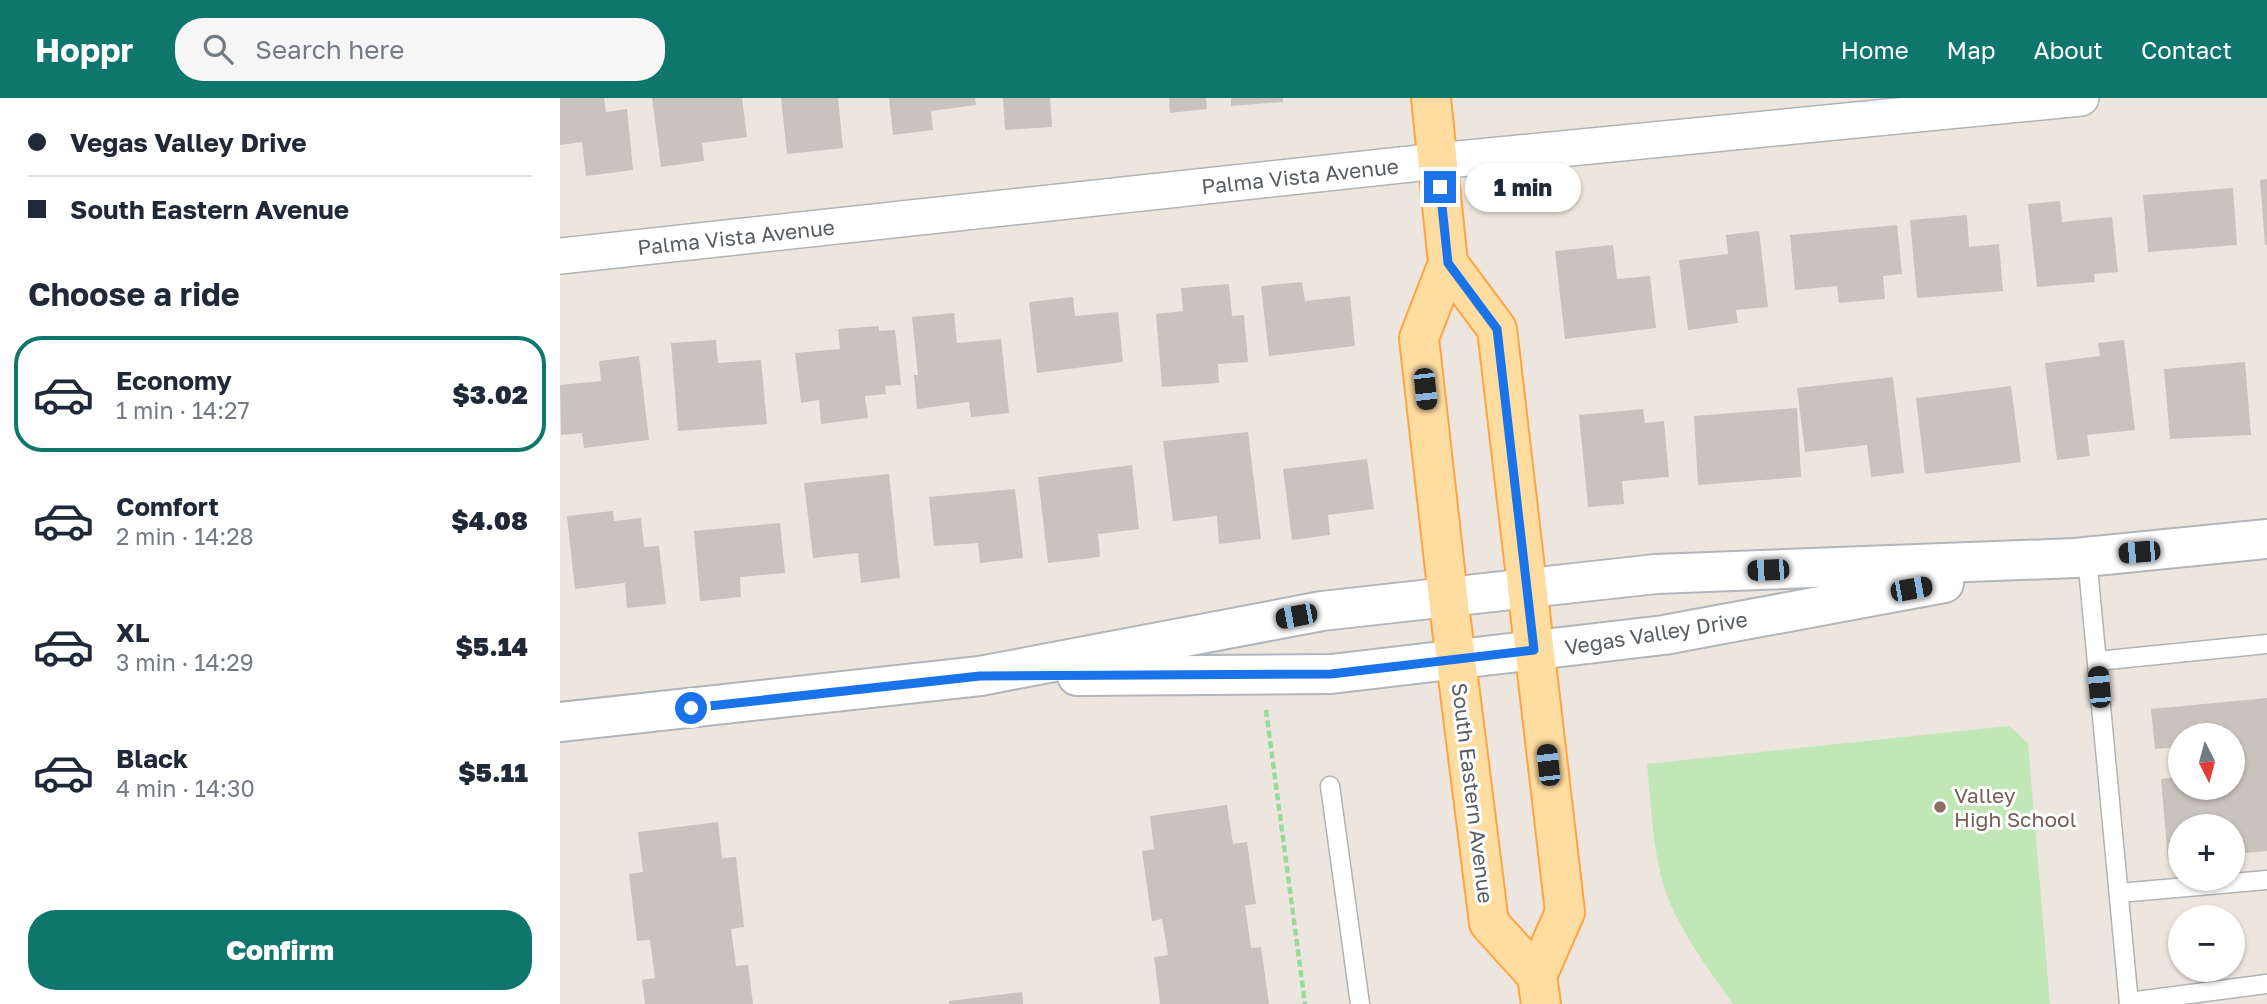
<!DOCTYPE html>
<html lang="en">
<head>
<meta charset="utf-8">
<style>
	:root { --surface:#fff; --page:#f6f6f7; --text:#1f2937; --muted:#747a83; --line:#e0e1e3; --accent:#0f766e }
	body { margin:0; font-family:"Golos Text",sans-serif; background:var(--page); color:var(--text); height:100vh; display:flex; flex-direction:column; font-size:26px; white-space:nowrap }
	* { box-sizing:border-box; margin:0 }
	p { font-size:23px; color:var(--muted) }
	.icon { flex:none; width:38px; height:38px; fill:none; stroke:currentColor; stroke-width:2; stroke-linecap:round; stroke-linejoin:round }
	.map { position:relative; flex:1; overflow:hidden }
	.sheet { display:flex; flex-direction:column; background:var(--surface); width:560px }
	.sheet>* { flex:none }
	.guide { display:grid; align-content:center; height:154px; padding:0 28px; background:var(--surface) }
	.needle { width:46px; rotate:174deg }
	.tools { position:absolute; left:1608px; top:625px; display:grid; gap:14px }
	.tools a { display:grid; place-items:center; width:77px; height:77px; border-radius:50%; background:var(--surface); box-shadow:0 2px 5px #0004; font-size:35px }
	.end { position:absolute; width:32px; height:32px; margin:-16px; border:9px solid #1a73e8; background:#fff; box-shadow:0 0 0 4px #fff }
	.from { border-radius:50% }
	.bubble { position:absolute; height:49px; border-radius:24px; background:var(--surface); box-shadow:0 2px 5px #0004; font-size:23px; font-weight:800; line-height:49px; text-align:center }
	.car { position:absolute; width:21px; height:42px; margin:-21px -10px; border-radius:9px; box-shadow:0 0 5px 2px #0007; background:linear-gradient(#222 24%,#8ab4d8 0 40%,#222 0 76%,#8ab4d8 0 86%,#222 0) }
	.guide b { display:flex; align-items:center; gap:24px; height:66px; font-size:26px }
	.guide b+b { border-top:2px solid var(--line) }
	.guide i { width:18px; height:18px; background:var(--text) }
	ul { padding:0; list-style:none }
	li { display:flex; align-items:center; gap:21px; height:116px; margin:0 14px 10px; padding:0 14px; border:4px solid transparent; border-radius:28px }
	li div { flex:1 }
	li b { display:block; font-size:26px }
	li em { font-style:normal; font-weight:800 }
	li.active { border-color:var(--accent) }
	li>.icon { width:63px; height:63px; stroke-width:1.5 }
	h2 { padding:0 28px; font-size:32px; line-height:84px }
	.cta { display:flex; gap:14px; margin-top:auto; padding:14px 28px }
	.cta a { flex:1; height:80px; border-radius:28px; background:var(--accent); color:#fff; font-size:28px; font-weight:800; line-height:80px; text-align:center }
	header { display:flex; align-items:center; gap:42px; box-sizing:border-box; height:98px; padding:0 35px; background:var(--accent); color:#fff }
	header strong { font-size:33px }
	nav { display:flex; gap:38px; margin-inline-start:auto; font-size:24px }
	.search { width:490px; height:63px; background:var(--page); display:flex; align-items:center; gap:18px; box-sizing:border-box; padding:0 24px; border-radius:28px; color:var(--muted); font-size:26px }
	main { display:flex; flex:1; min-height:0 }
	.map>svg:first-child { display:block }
</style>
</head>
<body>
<header>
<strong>Hoppr</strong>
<div class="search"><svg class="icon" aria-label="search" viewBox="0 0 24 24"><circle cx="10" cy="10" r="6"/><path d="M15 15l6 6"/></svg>Search here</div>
<nav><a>Home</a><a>Map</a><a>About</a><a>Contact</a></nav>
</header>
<main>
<section class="sheet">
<div class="guide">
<b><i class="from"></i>Vegas Valley Drive</b>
<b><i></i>South Eastern Avenue</b>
</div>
<h2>Choose a ride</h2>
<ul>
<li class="active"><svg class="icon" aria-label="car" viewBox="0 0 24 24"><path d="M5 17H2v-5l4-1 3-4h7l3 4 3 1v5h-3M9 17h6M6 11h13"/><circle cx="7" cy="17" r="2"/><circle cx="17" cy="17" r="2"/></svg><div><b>Economy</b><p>1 min · 14:27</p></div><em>$3.02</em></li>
<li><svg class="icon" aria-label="car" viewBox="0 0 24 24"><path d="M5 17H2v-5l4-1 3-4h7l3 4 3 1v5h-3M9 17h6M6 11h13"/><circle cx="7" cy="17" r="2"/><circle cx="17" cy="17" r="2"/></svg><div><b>Comfort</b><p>2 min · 14:28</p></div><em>$4.08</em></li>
<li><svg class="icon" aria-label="car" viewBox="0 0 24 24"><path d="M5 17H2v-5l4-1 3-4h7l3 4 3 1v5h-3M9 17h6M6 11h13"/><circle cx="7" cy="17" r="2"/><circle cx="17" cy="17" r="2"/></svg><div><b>XL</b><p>3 min · 14:29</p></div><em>$5.14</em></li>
<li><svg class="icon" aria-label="car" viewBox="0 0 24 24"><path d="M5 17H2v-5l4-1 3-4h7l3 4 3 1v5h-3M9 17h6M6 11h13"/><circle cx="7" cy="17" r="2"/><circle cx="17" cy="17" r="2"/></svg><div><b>Black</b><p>4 min · 14:30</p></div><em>$5.11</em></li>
</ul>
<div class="cta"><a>Confirm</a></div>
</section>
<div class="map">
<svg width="1707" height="906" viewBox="0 0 1707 906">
	<rect width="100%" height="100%" fill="#ece6de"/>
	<!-- green -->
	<path fill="#c1e7b7" d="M1449,628l19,17 22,261h-317c-23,-33 -47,-64 -63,-101 -18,-43 -18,-93 -23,-139z"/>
	<!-- building -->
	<path fill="#c9c3bd" d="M0,0h44l2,14 21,-3 6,61 -47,6 -4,-34 -22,3z
		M92,0h90l5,39 -45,6 2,18 -43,6z
		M221,0h57l5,50 -56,6z
		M329,0h86l1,7 -45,6 2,19 -40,5z
		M443,0h47l2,29 -47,3z
		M609,0h37l1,11 -37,4z
		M671,0h52v4l-52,4z
		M1707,81v66h-2l-5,-65z
		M1673,90l4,57 -89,7 -5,-57z
		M1500,103l2,21 50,-5 6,55 -24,2 1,8 -58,5 -9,-83z
		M1407,117l2,32 30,-3 4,47 -86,7 -7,-78z
		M1337,127l5,49 -19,2 2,23 -46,4 -2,-17 -42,4 -5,-55z
		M1199,133l9,76 -32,3 2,13 -50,7 -9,-70 49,-6 -2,-19z
		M1053,147l4,34 33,-3 6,52 -91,11 -10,-88z
		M742,184l3,19 45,-5 5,50 -86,10 -8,-70z
		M669,186l3,32 12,-1 4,47 -30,2 1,19 -57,4 -6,-73 27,-3 -2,-23z
		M513,199l2,19 43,-4 5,50 -86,11 -8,-71z
		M394,215l3,30 44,-4 8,74 -38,4 -2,-15 -52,7 -3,-34h4l-6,-58z
		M319,228v5l16,-1 6,55 -16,1 1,8 -21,2 3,22 -47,6 -2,-24 -18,3 -6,-50 45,-4 -2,-20z
		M156,242l2,23 43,-3 6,64 -89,7 -7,-88z
		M1564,242l11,90 -48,5 3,21 -33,4 -12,-97 55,-7 -2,-13z
		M79,258l10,84 -65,8 -2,-15 -21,2 -1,-50 41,-4 -2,-20z
		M1685,264l6,73 -81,4 -6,-70z
		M1333,279l11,96 -33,4 -4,-32 -62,7 -8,-64z
		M1451,288l10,76 -96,12 -9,-76z
		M1237,310l4,69 -103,8 -4,-69z
		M1083,311l2,14 19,-2 5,56 -47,4 2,23 -36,3 -9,-92z
		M688,334l13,107 -42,5 -2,-28 -44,5 -10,-80z
		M807,361l7,50 -46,6 2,20 -38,5 -9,-71z
		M572,367l7,64 -41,5 2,23 -52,6 -10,-86z
		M329,376l11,104 -39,5 -3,-30 -45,5 -9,-75z
		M455,391l8,69 -43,5 -2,-20 -44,3 -5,-49z
		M53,413l1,10 27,-3 3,29 15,-1 7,58 -39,4 -2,-25 -50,6 -8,-73z
		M220,425l5,50 -45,4 1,20 -41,4 -6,-70z
		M1707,600v153l-34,3v-28h-53v33l-12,1 -7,-81 19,-2v11h53v-53h-53l-2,27v-15l-23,2 -4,-40z
		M667,707l6,39 14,-2 9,62 -11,1 6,43 10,-1 8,57h-109l-6,-47 14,-2 -6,-36 -10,2 -10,-70 12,-2 -4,-33z
		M158,724l4,36 14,-1 8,70 -13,2 5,37 12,-1 5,39h-108l-3,-24 13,-2 -5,-38 -13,1 -8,-67 14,-2 -5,-40z
		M462,894l1,12h-74v-3z"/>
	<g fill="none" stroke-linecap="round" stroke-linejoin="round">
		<defs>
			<path id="lane" d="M1527,459l42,447
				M1537,563l170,-17
				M770,688l30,218
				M1559,795l148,-13
				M1569,904l138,-18"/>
			<path id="street" d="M0,158l878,-95 643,-63"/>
			<path id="secondary" d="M517,578l254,-2 333,-39 280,-52
				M0,624l420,-46 342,-65 252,-28 82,-9 419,-16 192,-19"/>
			<path id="primary" d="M871,0l17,165 -29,75 29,259 41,326 48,53
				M888,165l49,66 68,583 -28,64 4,28"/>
		</defs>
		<!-- lane casing -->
		<use href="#lane" stroke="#afb4b8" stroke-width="21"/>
		<!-- street casing -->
		<use href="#street" stroke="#afb4b8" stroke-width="38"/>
		<!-- secondary casing -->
		<use href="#secondary" stroke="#b0b6bb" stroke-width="42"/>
		<!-- primary casing -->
		<use href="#primary" stroke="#fea445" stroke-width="42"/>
		<!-- path -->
		<path stroke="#99da9c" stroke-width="4.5" stroke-dasharray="7 3.5" stroke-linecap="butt" d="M706,612l39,294"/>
		<!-- lane -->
		<use href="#lane" stroke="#fff" stroke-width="18"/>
		<!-- street -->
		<use href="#street" stroke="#fff" stroke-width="35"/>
		<!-- secondary -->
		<use href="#secondary" stroke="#fff" stroke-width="38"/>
		<!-- primary -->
		<use href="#primary" stroke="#ffdca0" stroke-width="38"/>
	</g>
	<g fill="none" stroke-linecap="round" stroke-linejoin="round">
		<!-- route -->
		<path stroke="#1a73e8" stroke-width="9" d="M131,610l289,-32 351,-2 203,-24 -37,-321 -49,-66 -8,-76"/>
	</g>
	<!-- markers -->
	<circle fill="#8d6e63" stroke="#fff" stroke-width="2.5" cx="1380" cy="709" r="7"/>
	<g text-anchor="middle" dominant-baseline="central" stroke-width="6" stroke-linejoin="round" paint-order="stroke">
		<!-- street labels -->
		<g font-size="21" fill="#575d61" stroke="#fff">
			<text transform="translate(740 78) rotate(-6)">Palma Vista Avenue</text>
			<text transform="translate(176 139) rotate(-6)">Palma Vista Avenue</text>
			<text transform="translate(1096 535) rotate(-9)">Vegas Valley Drive</text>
			<text transform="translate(913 695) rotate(83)">South Eastern Avenue</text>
		</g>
		<!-- education labels -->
		<g font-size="21" fill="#785e54" stroke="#fff" text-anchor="start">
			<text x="1394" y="697">Valley<tspan x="1394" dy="24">High School</tspan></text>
		</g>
	</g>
</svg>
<div class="tools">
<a><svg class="needle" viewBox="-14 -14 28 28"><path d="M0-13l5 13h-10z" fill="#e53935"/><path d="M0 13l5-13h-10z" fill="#747a83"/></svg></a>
<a>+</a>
<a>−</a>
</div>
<i class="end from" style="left:131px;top:610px"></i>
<i class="end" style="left:880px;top:89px"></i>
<div class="bubble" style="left:905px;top:65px;width:116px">1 min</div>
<i class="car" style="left:865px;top:291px;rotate:174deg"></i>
<i class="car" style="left:1579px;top:454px;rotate:265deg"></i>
<i class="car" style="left:1208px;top:472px;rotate:268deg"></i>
<i class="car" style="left:1351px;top:491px;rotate:80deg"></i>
<i class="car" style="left:736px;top:518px;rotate:259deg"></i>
<i class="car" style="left:1539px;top:589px;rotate:355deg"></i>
<i class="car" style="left:988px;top:667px;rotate:354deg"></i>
</div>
</main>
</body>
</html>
